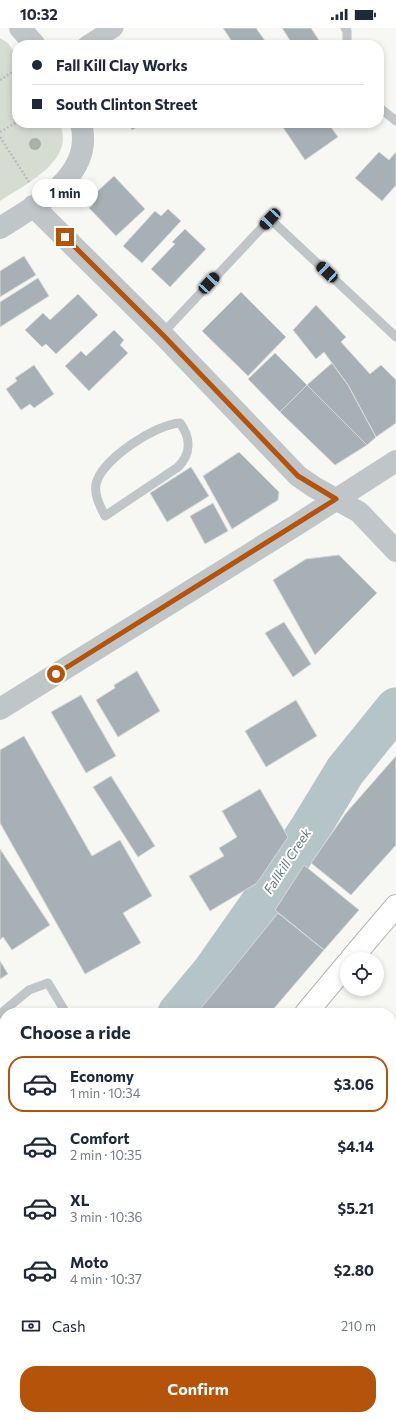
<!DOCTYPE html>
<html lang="en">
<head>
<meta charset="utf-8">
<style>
	:root { --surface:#fff; --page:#f2f2f3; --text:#1f2937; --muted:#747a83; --line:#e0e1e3; --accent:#b45309 }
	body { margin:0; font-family:Commissioner,sans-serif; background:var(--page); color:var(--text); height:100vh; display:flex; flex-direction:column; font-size:15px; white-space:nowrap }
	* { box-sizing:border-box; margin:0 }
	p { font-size:13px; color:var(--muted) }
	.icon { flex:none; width:22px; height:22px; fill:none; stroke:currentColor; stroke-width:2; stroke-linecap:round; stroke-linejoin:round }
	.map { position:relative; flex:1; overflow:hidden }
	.drawer { position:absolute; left:0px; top:980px; width:396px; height:412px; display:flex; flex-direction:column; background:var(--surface); border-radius:16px 16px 0 0; box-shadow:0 2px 6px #0003 }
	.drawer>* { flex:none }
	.guide { position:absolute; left:12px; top:12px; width:372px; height:88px; border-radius:16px; box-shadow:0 2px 6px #0003; display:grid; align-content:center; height:88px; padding:0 20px; background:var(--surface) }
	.fabs { position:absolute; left:340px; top:924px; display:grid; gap:8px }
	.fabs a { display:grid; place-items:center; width:44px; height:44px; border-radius:50%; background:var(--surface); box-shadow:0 2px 6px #0003; font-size:20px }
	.end { position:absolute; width:18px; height:18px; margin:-9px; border:5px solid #b45309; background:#fff; box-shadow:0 0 0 2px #fff }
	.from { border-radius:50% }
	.bubble { position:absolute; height:28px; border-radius:14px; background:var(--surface); box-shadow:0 2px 6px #0003; font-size:13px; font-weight:700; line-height:28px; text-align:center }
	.car { position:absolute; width:12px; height:24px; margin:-12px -6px; border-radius:5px; box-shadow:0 0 3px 1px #0007; background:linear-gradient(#222 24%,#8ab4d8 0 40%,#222 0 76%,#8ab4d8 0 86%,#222 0) }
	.guide b { display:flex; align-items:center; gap:14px; height:38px; font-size:15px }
	.guide b+b { border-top:1px solid var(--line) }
	.guide i { width:10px; height:10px; background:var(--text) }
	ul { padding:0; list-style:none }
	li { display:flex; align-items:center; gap:12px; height:56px; margin:0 8px 6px; padding:0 12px; border:2px solid transparent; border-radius:16px }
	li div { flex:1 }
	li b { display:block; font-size:15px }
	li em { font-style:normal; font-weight:700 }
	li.current { border-color:var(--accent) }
	li>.icon { width:36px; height:36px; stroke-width:1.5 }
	h2 { padding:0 20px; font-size:18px; line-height:48px }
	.pay { display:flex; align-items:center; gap:10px; height:44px; padding:0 20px; font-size:15px }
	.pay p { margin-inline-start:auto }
	.primary-button { display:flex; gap:8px; margin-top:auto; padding:8px 20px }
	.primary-button a { flex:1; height:46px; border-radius:16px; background:var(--accent); color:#fff; font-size:16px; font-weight:700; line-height:46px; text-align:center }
	.status { display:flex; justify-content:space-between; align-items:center; height:28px; padding:0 20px; background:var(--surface); direction:ltr }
	.status svg { height:11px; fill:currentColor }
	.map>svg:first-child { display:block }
</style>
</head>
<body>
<div class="status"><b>10:32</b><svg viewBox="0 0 49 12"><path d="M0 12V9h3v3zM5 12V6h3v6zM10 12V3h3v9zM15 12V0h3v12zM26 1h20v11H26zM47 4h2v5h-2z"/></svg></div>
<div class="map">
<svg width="396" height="1392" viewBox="0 0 396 1392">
	<rect width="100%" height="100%" fill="#f7f7f4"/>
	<!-- green -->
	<path fill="#d7dcd3" d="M0,10l8,5 9,13v67h42c19,37 -35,62 -59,78z"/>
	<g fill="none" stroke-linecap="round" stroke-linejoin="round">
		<!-- river -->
		<path stroke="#b5c5c7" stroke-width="41" d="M178,985l35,-42 45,-64 53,-80 34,-56 51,-63
			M0,1186l5,-5"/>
	</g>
	<!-- building -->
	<path fill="#a7b1b5" stroke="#d8d8d6" d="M223,0h33l12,17h-38l-2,-3 3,-2z
		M282,0h29l11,17h-29z
		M128,95h15l-11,7z
		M280,95h48l10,14 -33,23z
		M379,124l10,8 7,-8v33l-14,16 -27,-23z
		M114,148l31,33 -29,27 -27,-28 4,-3 -5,-5z
		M168,181l13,12 -39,42 -19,-17 32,-35 6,5z
		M185,201l21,20 -36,38 -19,-18 24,-25 -3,-2z
		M24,228l12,19 -36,22v-26z
		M38,250l11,18 -49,31v-25z
		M241,264l45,45 -38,39 -46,-45z
		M78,266l20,21 -42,39 -10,-10 -4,3 -17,-17 18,-17 7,7z
		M316,277l30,32 -5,5 29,32 11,-9 15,15v43l-20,14 -28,-52 -24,-33 -8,7 -23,-29z
		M114,302l10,10 -4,5 8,8 -39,38 -24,-25 16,-15 5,5z
		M275,325l32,32 -27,27 -32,-33z
		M332,335l16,22 28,52 -9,8 -60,-60z
		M34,337l20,29 -20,14 -4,-4 -9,6 -15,-21 11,-8 -2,-3z
		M307,357l60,60 -32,20 -55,-53z
		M239,424l40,40 -1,8 -46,29 -29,-53z
		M191,439l18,29 -42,26 -17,-29z
		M213,475l15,28 -23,13 -15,-28z
		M339,527l38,38 -62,62 -42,-75 33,-21z
		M284,594l27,42 -18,13 -28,-44z
		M137,643l23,40 -42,26 -22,-37 19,-12 -1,-3z
		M81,667l35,61 -30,17 -35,-61z
		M296,672l21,36 -51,31 -21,-36z
		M24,708l68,120 28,-16 32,56 -29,17 18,30 -56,31 -85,-151v-73z
		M396,728v89l-45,50 -40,-32 35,-50z
		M111,748l44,70 -17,11 -45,-70z
		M260,761l28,48 -31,46 -47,28 -21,-35 35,-20 -5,-8 18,-11 -15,-26z
		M0,821l50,76 -38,25 -9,-13 -3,3z
		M304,837l55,45 -35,40 -49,-40z
		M278,885l46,37 -54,63h-73z
		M0,933l8,13 -8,5z
		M5,1237v32l-5,-4v-22z
		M0,1285l5,4 -5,6z
		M395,1308l1,25 -5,3v-25z
		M392,1346l4,8v11l-5,2z
		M396,1371v21h-27l-2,-5h24v-13z
		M15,1387h14l6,5h-24z
		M57,1387h21l-5,5h-10z
		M157,1387h9l-5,4z
		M171,1387h28l3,5h-28z
		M255,1387h36l1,1 -2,2 1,2h-40z"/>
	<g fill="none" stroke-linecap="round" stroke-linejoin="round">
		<defs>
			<path id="trunk" d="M351,931l45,-53
				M306,985l41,-49
				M0,1340l5,-6"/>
		</defs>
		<!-- trunk casing -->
		<use href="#trunk" stroke="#b1b6b9" stroke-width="24"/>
		<!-- path -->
		<path stroke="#babdbf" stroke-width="2.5" stroke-dasharray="2 2" stroke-linecap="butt" d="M0,52l17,-11
			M0,104l17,-10
			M0,109l29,45"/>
		<!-- service -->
		<path stroke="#c0c5c8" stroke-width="9" d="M345,0l2,3v14
			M379,79l17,14
			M162,306l108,-115 126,118
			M180,395c11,15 11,31 -2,44l-73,49c-5,-10 -11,-21 -9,-32 6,-25 60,-60 84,-61z
			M0,986l29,-24 19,-7 18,30
			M0,1063l5,5"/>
		<!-- minor -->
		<path stroke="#c0c5c8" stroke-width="19" d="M87,17l27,-17
			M327,1387l3,5"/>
		<!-- tertiary -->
		<path stroke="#c0c5c8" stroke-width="22" d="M20,0l15,17
			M33,178l129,128 136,142 16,11 45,25 37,39
			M0,200c37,-24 95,-52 81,-105
			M0,681l298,-185 98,-63"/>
		<!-- trunk -->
		<use href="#trunk" stroke="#fff" stroke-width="22"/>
	</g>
	<!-- trees -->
	<circle fill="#a8b1a3" cx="35" cy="116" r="6"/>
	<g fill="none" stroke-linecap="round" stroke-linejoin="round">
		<!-- route -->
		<path stroke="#b45309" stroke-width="5" d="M56,646l280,-175 -38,-23 -136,-142 -97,-97"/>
	</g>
	<g text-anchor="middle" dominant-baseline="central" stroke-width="4" stroke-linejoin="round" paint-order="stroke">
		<!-- water labels -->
		<g font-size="13" font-style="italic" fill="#5d767a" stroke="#fff">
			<text transform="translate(287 833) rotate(-57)">Fallkill Creek</text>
		</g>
	</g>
</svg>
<div class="fabs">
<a><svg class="icon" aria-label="locate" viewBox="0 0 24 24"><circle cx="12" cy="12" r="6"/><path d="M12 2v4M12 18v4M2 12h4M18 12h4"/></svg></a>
</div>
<i class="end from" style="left:56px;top:646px"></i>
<i class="end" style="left:65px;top:209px"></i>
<div class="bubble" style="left:32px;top:151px;width:66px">1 min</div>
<i class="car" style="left:270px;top:191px;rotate:223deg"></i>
<i class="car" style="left:327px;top:244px;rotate:313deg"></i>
<i class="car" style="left:209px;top:255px;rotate:43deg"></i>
<div class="guide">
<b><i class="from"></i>Fall Kill Clay Works</b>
<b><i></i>South Clinton Street</b>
</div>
<section class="drawer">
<h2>Choose a ride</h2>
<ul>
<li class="current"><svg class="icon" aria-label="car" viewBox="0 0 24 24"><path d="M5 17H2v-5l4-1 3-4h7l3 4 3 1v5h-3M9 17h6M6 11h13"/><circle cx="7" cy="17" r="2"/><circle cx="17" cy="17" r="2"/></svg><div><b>Economy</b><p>1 min · 10:34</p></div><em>$3.06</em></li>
<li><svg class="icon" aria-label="car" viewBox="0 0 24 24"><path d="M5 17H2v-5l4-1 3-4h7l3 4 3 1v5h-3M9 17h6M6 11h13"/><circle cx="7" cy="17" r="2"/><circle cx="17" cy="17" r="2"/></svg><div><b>Comfort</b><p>2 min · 10:35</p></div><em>$4.14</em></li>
<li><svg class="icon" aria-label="car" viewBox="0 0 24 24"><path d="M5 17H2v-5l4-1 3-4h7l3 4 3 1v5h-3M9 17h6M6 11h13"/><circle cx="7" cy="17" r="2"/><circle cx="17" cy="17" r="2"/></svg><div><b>XL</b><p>3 min · 10:36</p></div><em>$5.21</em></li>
<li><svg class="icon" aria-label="car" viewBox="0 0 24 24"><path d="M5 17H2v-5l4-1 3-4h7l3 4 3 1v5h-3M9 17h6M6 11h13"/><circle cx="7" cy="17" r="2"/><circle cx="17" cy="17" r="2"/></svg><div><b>Moto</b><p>4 min · 10:37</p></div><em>$2.80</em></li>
</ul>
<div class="pay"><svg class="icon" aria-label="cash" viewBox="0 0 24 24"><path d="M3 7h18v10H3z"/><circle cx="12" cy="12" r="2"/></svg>Cash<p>210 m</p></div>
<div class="primary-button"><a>Confirm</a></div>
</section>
</div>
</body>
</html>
